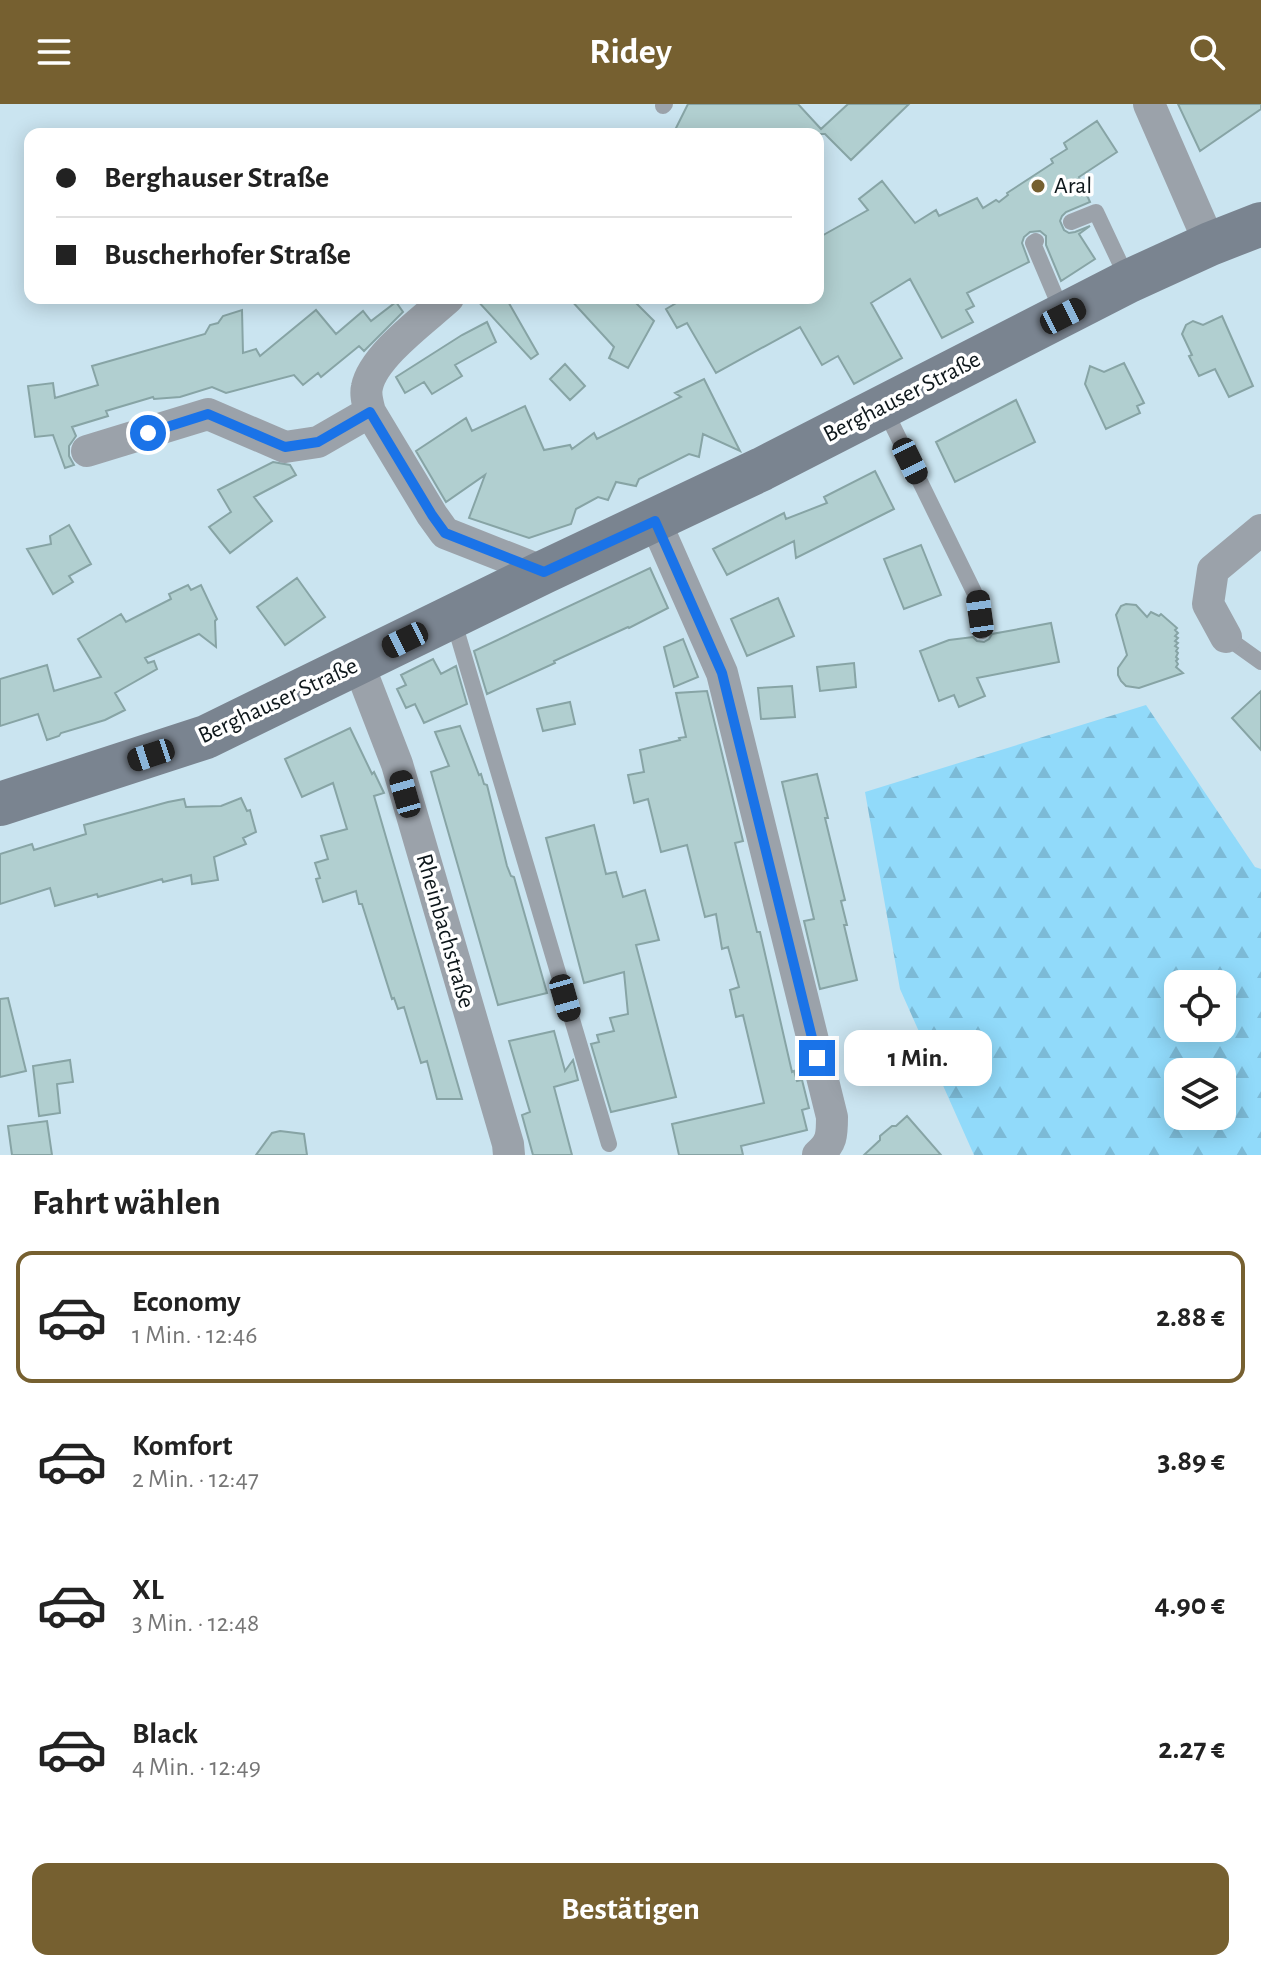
<!DOCTYPE html>
<html lang="de">
<head>
<meta charset="utf-8">
<style>
	:root { --surface:#fff; --page:#f6f6f6; --text:#222; --muted:#767676; --line:#e0e0e0; --accent:#766030 }
	body { margin:0; font-family:"Alegreya Sans",sans-serif; background:var(--page); color:var(--text); height:100vh; display:flex; flex-direction:column; font-size:30px; white-space:nowrap }
	* { box-sizing:border-box; margin:0 }
	p { font-size:26px; color:var(--muted) }
	.icon { flex:none; width:44px; height:44px; fill:none; stroke:currentColor; stroke-width:2; stroke-linecap:round; stroke-linejoin:round }
	.map { position:relative; height:1051px; overflow:hidden }
	.panel { display:flex; flex-direction:column; background:var(--surface); flex:1 }
	.panel>* { flex:none }
	.banner { position:absolute; left:24px; top:24px; width:800px; height:176px; border-radius:16px; box-shadow:0 4px 20px #0003; display:grid; align-content:center; height:176px; padding:0 32px; background:var(--surface) }
	.tools { position:absolute; left:1164px; top:866px; display:grid; gap:16px }
	.tools a { display:grid; place-items:center; width:72px; height:72px; border-radius:16px; background:var(--surface); box-shadow:0 4px 20px #0003; font-size:40px }
	.end { position:absolute; width:36px; height:36px; margin:-18px; border:10px solid #1a73e8; background:#fff; box-shadow:0 0 0 4px #fff }
	.from { border-radius:50% }
	.bubble { position:absolute; height:56px; border-radius:16px; background:var(--surface); box-shadow:0 4px 20px #0003; font-size:26px; font-weight:600; line-height:56px; text-align:center }
	.car { position:absolute; width:24px; height:48px; margin:-24px -12px; border-radius:10px; box-shadow:0 0 6px 2px #0007; background:linear-gradient(#222 24%,#8ab4d8 0 40%,#222 0 76%,#8ab4d8 0 86%,#222 0) }
	.banner b { display:flex; align-items:center; gap:28px; height:76px; font-size:30px }
	.banner b+b { border-top:2px solid var(--line) }
	.banner i { width:20px; height:20px; background:var(--text) }
	ul { padding:0; list-style:none }
	li { display:flex; align-items:center; gap:24px; height:132px; margin:0 16px 12px; padding:0 16px; border:4px solid transparent; border-radius:16px }
	li div { flex:1 }
	li b { display:block; font-size:30px }
	li em { font-style:normal; font-weight:600 }
	li.active { border-color:var(--accent) }
	li>.icon { width:72px; height:72px; stroke-width:1.5 }
	h2 { padding:0 32px; font-size:36px; line-height:96px }
	.button { display:flex; gap:16px; margin-top:auto; padding:16px 32px }
	.button a { flex:1; height:92px; border-radius:16px; background:var(--accent); color:#fff; font-size:32px; font-weight:600; line-height:92px; text-align:center }
	header { display:flex; justify-content:space-between; align-items:center; height:104px; padding:0 32px; background:var(--accent); color:#fff; font-size:36px; font-weight:600 }
	.map>svg:first-child { display:block }
</style>
</head>
<body>
<header><svg class="icon" aria-label="menu" viewBox="0 0 24 24"><path d="M4 6h16M4 12h16M4 18h16"/></svg>Ridey<svg class="icon" aria-label="search" viewBox="0 0 24 24"><circle cx="10" cy="10" r="6"/><path d="M15 15l6 6"/></svg></header>
<div class="map">
<svg width="1261" height="1051" viewBox="0 0 1261 1051">
	<defs>
		<pattern id="forest-firs" width="22" height="20" patternUnits="userSpaceOnUse" patternTransform="scale(2)"><rect width="22" height="20" fill="#91dafa"/><path d="M5 1l3.5 6h-7zM16 11l3.5 6h-7z" fill="#7cbad6"/></pattern>
	</defs>
	<rect width="100%" height="100%" fill="#cae4f0"/>
	<!-- forest -->
	<path fill="url(#forest-firs)" fill-rule="evenodd" d="M1146,601l109,162 6,2v286h-287l-74,-166 -35,-197zM1178,880h44v44h-44zM1178,968h44v44h-44z"/>
	<!-- building -->
	<path fill="#b1cfd0" stroke="#87a4a5" stroke-width="2" d="M688,0h110l23,25 27,-25h61l-58,56 -26,-26h-152z
		M1178,0h83v5l-61,42z
		M1097,17l20,31 -38,25 11,25 -24,10 -4,4 -2,5 4,9 5,3 6,-1 15,-6 -11,8 16,25 -34,22 -15,-36v-9l-6,-5 -10,1 -6,5 -2,6 7,19 -62,31 7,13 -8,4 7,12 -31,16 -32,-59 -39,24 31,55 -48,26 -16,-28 -16,9 -22,-38 -84,46 -29,-50 -10,5 -11,-19 19,-11h133v-60l50,-28 -9,-11 23,-18 33,42 21,-13 3,6 38,-18 6,10 13,-8 3,2 9,-7 -1,-2 46,-30 -2,-4 16,-10 -3,-6z
		M475,194h31l32,56 -7,5z
		M569,194h62l23,23 -26,47 -19,-10 5,-11z
		M396,198l7,10 -39,39 -5,-5 -38,31 -3,-4 -15,12 -9,-10 -68,18 -14,-6 -32,10 -26,2 -1,-2 -47,14 2,5 -36,11 4,9 -7,10v10l5,9 -9,3 -12,-33 -18,2 -7,-51 25,-3 2,15 43,-13 -6,-19 113,-32 5,-9 8,-2 5,-7 19,-6 1,43 13,-4 4,7 56,-46 20,24 27,-23 8,10z
		M1222,212l31,70 -24,11 -14,-28 -16,7 -10,-20 3,-1 -10,-21 4,-9 7,-4 10,4z
		M487,218l9,20 -41,23 7,11 -30,18 -8,-12 -19,11 -9,-16 66,-42z
		M1124,259l20,40 -7,3 3,7 -34,16 -21,-45 5,-18 14,6z
		M565,260l20,22 -15,14 -20,-21z
		M704,275l36,72 -37,-17 -4,23 -10,-3 -50,25 -3,7 -20,-4 -8,18 -10,-3 -22,12 -5,15 -42,14 -60,-20 16,-43 -39,27 -30,-51 50,-33 6,13 53,-25 19,44 26,-5 2,4 22,-16 3,6 84,-42 -6,-4z
		M1016,296l19,42 -80,40 -19,-40z
		M273,358l17,3 6,10 -42,22 18,24 -42,32 -21,-26 22,-15 -13,-22z
		M875,367l19,38 -98,49 -2,-17 -67,34 -14,-26 71,-36 2,6 41,-16 -3,-6z
		M69,421l22,39 -22,12 4,6 -20,12 -26,-45 24,-5 -1,-8z
		M921,441l20,50 -37,14 -20,-50z
		M650,464l18,40 -39,20 -1,-1 -74,34 1,2 -68,31 -13,-43z
		M297,474l28,39 -40,28 -28,-38z
		M188,481l3,5 10,-5 16,34 -2,2 1,26 -17,-13 -54,24 3,5 6,-2 3,8 -42,24 10,17 -20,10 -44,13 -2,3 -12,4 -9,-26 -38,12v-47l47,-14 7,26 47,-14 -23,-38 43,-25 5,8 45,-23 -2,-5z
		M778,494l16,38 -47,20 -16,-37z
		M1126,500l10,1 11,12 4,-5 8,4 2,-2 16,14 -2,2 3,3 -3,3 3,2 -3,3 3,2 -3,3 3,2 -2,3 2,2 -2,4 2,2 -2,2 2,3 -2,3 7,6 -44,15 -13,-2 -5,-5 -3,-6v-7l9,-13 -11,-40 5,-9z
		M1051,519l8,39 -82,16 8,18 -26,11 -5,-12 -15,6 -19,-50 29,-11 24,-3 4,4 7,1 5,-3 3,-5z
		M683,535l15,38 -24,10 -10,-40z
		M433,555l8,15 15,-8 11,38 -43,19 -9,-19 -9,4 -9,-19 9,-4 -5,-10z
		M854,559l2,24 -36,4 -3,-24z
		M792,582l3,31 -34,2 -3,-31z
		M707,587l36,150 -8,2 22,89h3l32,140 2,-1 3,10 5,-1 7,28 -7,2 5,20 -66,16 2,9h-64l-7,-31 92,-21 -21,-88 -7,2 -6,-27 9,-3 -11,-40 -6,2 -6,-35 -11,3 -18,-72 -26,7 -13,-53 -14,4 -6,-28 16,-3 -4,-22 40,-10 -1,-2 7,-1 -10,-44z
		M1261,587v59l-29,-32z
		M570,598l5,22 -32,7 -6,-22z
		M460,622l19,49 2,-1 3,10 3,1 20,81 4,10 3,1 33,116 -49,12 -67,-233 18,-6 -14,-34z
		M350,624l22,46 2,-2 10,21 -10,3 88,303h-25l-10,-38 -6,2 -17,-56 -6,2 -4,-11 -2,1 -30,-95h-3l-3,-13 -33,11 -7,-23 4,-1 -5,-15 13,-4 -7,-23 26,-7 -14,-46 -31,14 -17,-38z
		M817,670l11,44h-3l20,82 -4,1 6,24h-3l13,55 -37,9 -16,-68 10,-2 -32,-137z
		M241,694l6,13 3,-1 6,22 -13,6 3,6 -32,13 4,23 -26,4 -1,-9 -28,7 -1,-3 -64,18 -1,-3 -42,12 -5,-18 -50,16v-50l32,-10 2,6 52,-16 -2,-9 84,-23 16,-3 2,8 35,-1z
		M594,721l12,49 10,-2 7,25 22,-7 14,50 -23,5 40,152 -65,15 -20,-68 8,-2 -2,-7 17,-4 -4,-13 18,-4 -4,-42 -40,11 -38,-145z
		M8,894l18,73 -26,6v-78z
		M554,927l11,40 8,-11 5,20 -24,7 18,68h-39l-11,-40 8,-3 -21,-71z
		M70,956l3,22 -16,2 3,29 -21,3 -6,-50z
		M907,1012l34,39h-77l16,-15v-4l12,-10h4z
		M47,1017l5,34h-40l-4,-29z
		M280,1027l24,3 3,21h-51l16,-22z"/>
	<g fill="none" stroke-linecap="round" stroke-linejoin="round">
		<!-- lane -->
		<path stroke="#9ba2aa" stroke-width="16" d="M663,2l2,-2
			M1071,118l25,-10 32,68
			M1036,137l-3,2 30,71
			M884,304l93,190 5,33
			M453,515l156,525
			M1226,533l35,25"/>
		<!-- street -->
		<path stroke="#9ba2aa" stroke-width="32" d="M1149,0l61,140
			M370,308c-2,-8 -5,-17 -3,-25 6,-31 58,-68 81,-89
			M87,347l121,-37 77,33 33,-5 52,-30 62,103 13,18 99,39
			M655,417l67,152 110,444c0,18 0,26 -14,38
			M1226,533l-18,-33 5,-34 48,-40
			M358,559l39,101 111,380 1,11"/>
		<!-- secondary -->
		<path stroke="#7a8490" stroke-width="44" d="M0,700l206,-67 338,-165 218,-103 367,-188 81,-37 51,-20"/>
	</g>
	<g fill="none" stroke-linecap="round" stroke-linejoin="round">
		<!-- route -->
		<path stroke="#1a73e8" stroke-width="10" d="M148,329l60,-19 77,33 33,-5 52,-30 62,103 13,18 99,39 111,-51 67,152 95,385"/>
	</g>
	<!-- markers -->
	<circle fill="#766030" stroke="#fff" stroke-width="3" cx="1038" cy="82" r="8"/>
	<g text-anchor="middle" dominant-baseline="central" stroke-width="7" stroke-linejoin="round" paint-order="stroke">
		<!-- poi labels -->
		<g font-size="24" fill="#0e171b" stroke="#fff" text-anchor="start">
			<text x="1054" y="82">Aral</text>
		</g>
		<!-- street labels -->
		<g font-size="24" fill="#0e171b" stroke="#fff">
			<text transform="translate(902 293) rotate(-27)">Berghauser Straße</text>
			<text transform="translate(278 597) rotate(-25)">Berghauser Straße</text>
			<text transform="translate(445 827) rotate(74)">Rheinbachstraße</text>
		</g>
	</g>
</svg>
<div class="tools">
<a><svg class="icon" aria-label="locate" viewBox="0 0 24 24"><circle cx="12" cy="12" r="6"/><path d="M12 2v4M12 18v4M2 12h4M18 12h4"/></svg></a>
<a><svg class="icon" aria-label="layers" viewBox="0 0 24 24"><path d="M12 4l9 5-9 5-9-5zM3 14l9 5 9-5"/></svg></a>
</div>
<i class="end from" style="left:148px;top:329px"></i>
<i class="end" style="left:817px;top:954px"></i>
<div class="bubble" style="left:844px;top:926px;width:148px">1 Min.</div>
<i class="car" style="left:1063px;top:212px;rotate:63deg"></i>
<i class="car" style="left:910px;top:357px;rotate:154deg"></i>
<i class="car" style="left:980px;top:510px;rotate:352deg"></i>
<i class="car" style="left:405px;top:536px;rotate:244deg"></i>
<i class="car" style="left:151px;top:651px;rotate:252deg"></i>
<i class="car" style="left:405px;top:690px;rotate:344deg"></i>
<i class="car" style="left:565px;top:894px;rotate:164deg"></i>
<div class="banner">
<b><i class="from"></i>Berghauser Straße</b>
<b><i></i>Buscherhofer Straße</b>
</div>
</div>
<section class="panel">
<h2>Fahrt wählen</h2>
<ul>
<li class="active"><svg class="icon" aria-label="car" viewBox="0 0 24 24"><path d="M5 17H2v-5l4-1 3-4h7l3 4 3 1v5h-3M9 17h6M6 11h13"/><circle cx="7" cy="17" r="2"/><circle cx="17" cy="17" r="2"/></svg><div><b>Economy</b><p>1 Min. · 12:46</p></div><em>2.88 €</em></li>
<li><svg class="icon" aria-label="car" viewBox="0 0 24 24"><path d="M5 17H2v-5l4-1 3-4h7l3 4 3 1v5h-3M9 17h6M6 11h13"/><circle cx="7" cy="17" r="2"/><circle cx="17" cy="17" r="2"/></svg><div><b>Komfort</b><p>2 Min. · 12:47</p></div><em>3.89 €</em></li>
<li><svg class="icon" aria-label="car" viewBox="0 0 24 24"><path d="M5 17H2v-5l4-1 3-4h7l3 4 3 1v5h-3M9 17h6M6 11h13"/><circle cx="7" cy="17" r="2"/><circle cx="17" cy="17" r="2"/></svg><div><b>XL</b><p>3 Min. · 12:48</p></div><em>4.90 €</em></li>
<li><svg class="icon" aria-label="car" viewBox="0 0 24 24"><path d="M5 17H2v-5l4-1 3-4h7l3 4 3 1v5h-3M9 17h6M6 11h13"/><circle cx="7" cy="17" r="2"/><circle cx="17" cy="17" r="2"/></svg><div><b>Black</b><p>4 Min. · 12:49</p></div><em>2.27 €</em></li>
</ul>
<div class="button"><a>Bestätigen</a></div>
</section>
</body>
</html>
